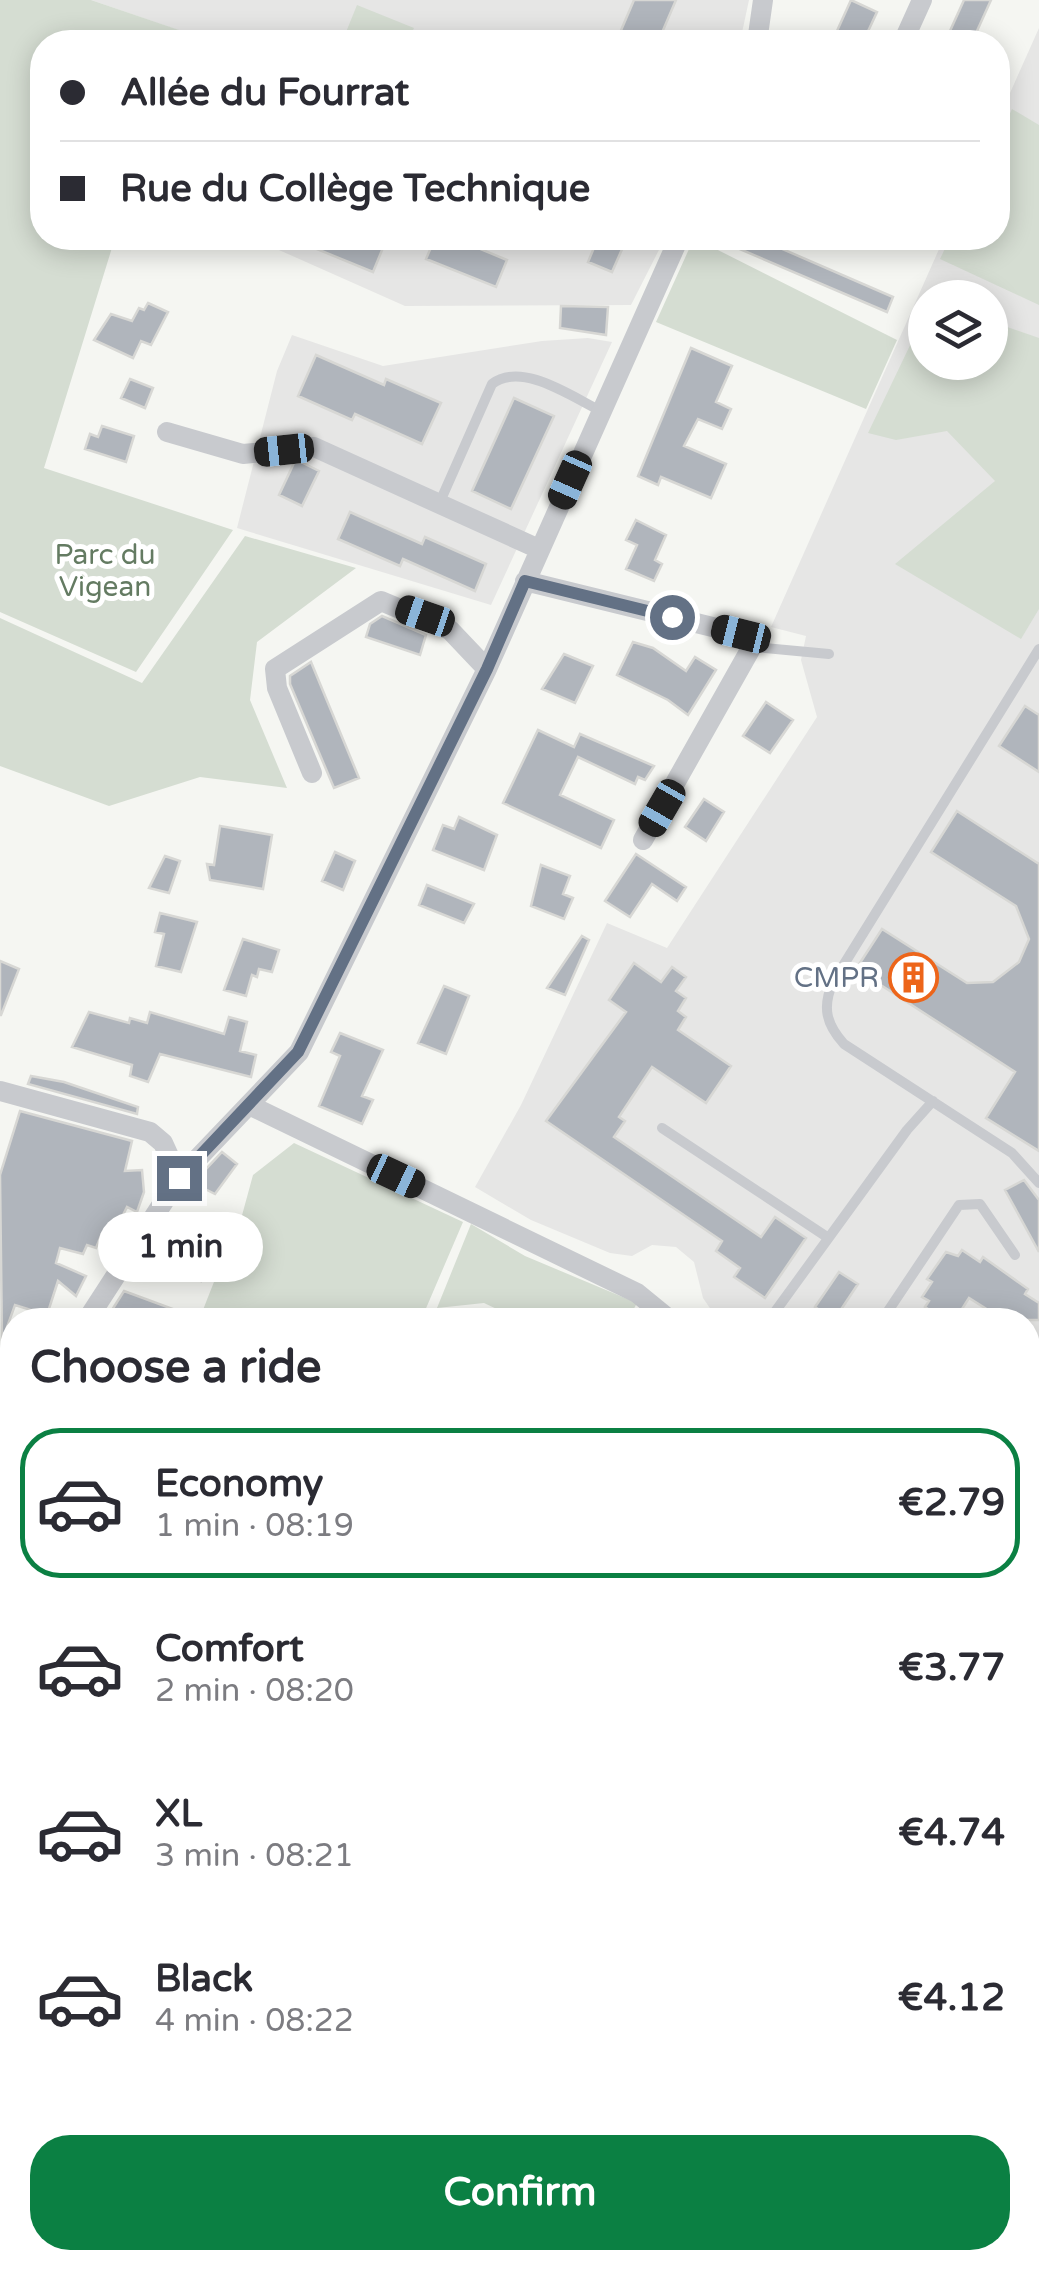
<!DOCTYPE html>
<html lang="en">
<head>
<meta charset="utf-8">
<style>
	:root { --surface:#fff; --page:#f2f2f3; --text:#2b2b33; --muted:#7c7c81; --line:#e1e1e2; --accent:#0b8043 }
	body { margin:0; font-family:"Varela Round",sans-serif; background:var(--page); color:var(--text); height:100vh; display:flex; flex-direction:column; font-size:38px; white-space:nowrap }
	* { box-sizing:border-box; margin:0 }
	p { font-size:32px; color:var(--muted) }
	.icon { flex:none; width:55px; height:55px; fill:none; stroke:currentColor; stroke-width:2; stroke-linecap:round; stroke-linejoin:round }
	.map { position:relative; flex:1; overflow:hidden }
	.details { position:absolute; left:0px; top:1308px; width:1040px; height:962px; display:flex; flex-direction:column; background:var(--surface); border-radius:40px 40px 0 0; box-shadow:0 5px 25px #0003 }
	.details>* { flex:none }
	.guide { position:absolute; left:30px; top:30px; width:980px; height:220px; border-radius:40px; box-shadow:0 5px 25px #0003; display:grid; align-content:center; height:220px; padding:0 30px; background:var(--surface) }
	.buttons { position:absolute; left:908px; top:280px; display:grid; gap:20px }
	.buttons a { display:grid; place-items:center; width:100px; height:100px; border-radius:50%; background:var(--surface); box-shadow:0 5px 25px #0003; font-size:50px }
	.end { position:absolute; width:45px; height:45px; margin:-22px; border:12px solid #637185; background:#fff; box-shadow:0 0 0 5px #fff }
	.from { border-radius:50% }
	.bubble { position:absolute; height:70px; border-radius:35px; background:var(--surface); box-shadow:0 5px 25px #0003; font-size:32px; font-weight:800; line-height:70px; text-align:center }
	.car { position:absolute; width:30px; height:60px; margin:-30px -15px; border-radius:12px; box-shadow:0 0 8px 2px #0007; background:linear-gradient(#222 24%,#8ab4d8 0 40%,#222 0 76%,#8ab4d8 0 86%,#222 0) }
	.guide b { display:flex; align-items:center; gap:35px; height:95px; font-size:38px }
	.guide b+b { border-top:2px solid var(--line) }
	.guide i { width:25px; height:25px; background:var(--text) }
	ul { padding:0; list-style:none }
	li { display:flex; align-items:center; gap:30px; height:150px; margin:0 20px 15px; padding:0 10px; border:5px solid transparent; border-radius:40px }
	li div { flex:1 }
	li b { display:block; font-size:38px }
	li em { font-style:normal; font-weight:800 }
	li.selected { border-color:var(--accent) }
	li>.icon { width:90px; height:90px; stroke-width:1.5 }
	h2 { padding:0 30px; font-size:45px; line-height:120px }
	.cta { display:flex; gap:20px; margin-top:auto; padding:20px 30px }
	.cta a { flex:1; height:115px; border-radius:40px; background:var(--accent); color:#fff; font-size:40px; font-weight:800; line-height:115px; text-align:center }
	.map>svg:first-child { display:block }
</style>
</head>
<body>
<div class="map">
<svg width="1039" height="2269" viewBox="0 0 1039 2269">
	<rect width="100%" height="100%" fill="#f5f6f2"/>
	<!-- built -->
	<path fill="#e6e6e5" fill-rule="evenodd" d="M91,0h658l-9,42h-562l3,-11z
		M1039,28v1466l-11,-4v-170h-310l-15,-22 -9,-36 -18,-15 -24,-2 -20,11 -22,-3 -79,-33 -56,-33 46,-82 86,-182 60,25 150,-231 -16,-57 5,-24 -35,-9 173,-389h54v-118zM925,298h65v64h-65z
		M252,238h413l-34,67 -226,1z
		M292,335l91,31 159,-25 46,-3 24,4 -121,263 -254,-77 40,-157z"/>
	<!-- green -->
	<path fill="#d5ddd2" d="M0,0h91l91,31 -4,11h-136v196h73l-71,230 189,62 -97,142 -136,-60z
		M357,5l57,23 -6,14h-66z
		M1012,109l27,16v180l-99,-46 10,-21h48v-98z
		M694,238l203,102 -31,69 -210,-87z
		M925,314v48h65v-41l49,17v271l-18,30 -126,-75 100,-83 -48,-50 -51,9 -28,-7z
		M245,536l111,32 -99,74 -7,58 37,88 -87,-11 -91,29 -109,-40v-148l142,65z
		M294,1143l169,79 -42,98h-222l37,-94 -2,-10 7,3 12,-44z
		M471,1224l54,32 112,47 -9,17h-108l-36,-17 -47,5z"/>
	<!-- building -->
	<path fill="#b0b5bc" stroke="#d7d7d4" stroke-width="2.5" d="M634,0h42l-18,42h-42z
		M851,0l26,12 -14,30h-31z
		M964,0h27l-19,42h-27z
		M290,238h97l-14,34z
		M435,238h19l53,22 -11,27 -70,-28z
		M598,238l25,9 -11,25 -24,-10z
		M714,238h43l136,59 -6,15z
		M148,303l20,9 -17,33 -10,-4 -8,17 -39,-18 17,-26 21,7 7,-13 5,2z
		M561,306l47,1 -2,28 -46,-7z
		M691,348l41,18 -16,36 15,7 -9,20 -24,-10 -14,27 42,18 -15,34 -50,-21 -3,8 -20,-9z
		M316,355l68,30 2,-6 55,24 -19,41 -67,-30 -3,6 -54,-24z
		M130,379l23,9 -8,20 -24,-10z
		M514,398l40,18 -43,93 -39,-18z
		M102,426l32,10 -8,26 -41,-13 5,-15 8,3z
		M301,462l18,9 -17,35 -23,-11 15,-32z
		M350,512l72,32 3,-7 61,27 -11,27 -72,-32 -3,7 -62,-27z
		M636,520l30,15 -11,25 7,4 -8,17 -28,-12 11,-24 -11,-5z
		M382,616l44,19 -6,20 -54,-18 4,-13z
		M633,642l20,6 33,23 9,-14 21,13 -28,45 -20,-15 -51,-25z
		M564,654l29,12 -18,37 -33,-14z
		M311,662l48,116 -25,10 -44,-104v-8z
		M766,702l27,18 -23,33 -27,-17z
		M1025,706l14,9v57l-40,-26z
		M538,730l36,17 6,-13 74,32 -9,14 -7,-3 -3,7 -57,-27 -18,38 54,25 -13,28 -98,-45z
		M704,799l20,13 -18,29 -21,-14z
		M957,811l82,53v287l-53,-33 29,-46 -159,-103 26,-40 85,54 26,-1 26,-20 10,-23 -13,-33 -85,-54z
		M459,817l38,18 -13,35 -51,-20 10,-25 11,4z
		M220,826l52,9 -9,54 -53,-9 -3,-16 7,1z
		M335,852l20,9 -12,29 -21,-9z
		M636,854l50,33 -9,14 -25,-17 -22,33 -25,-16z
		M165,856l15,5 -11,32 -20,-5z
		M541,865l29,11 -7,18 10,4 -9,21 -33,-13z
		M427,885l47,19 -10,19 -45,-18z
		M160,913l37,9 -16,50 -25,-6 8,-32 -9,-2z
		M582,936l7,4 -24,55 -18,-7z
		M243,939l36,11 -7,22 -13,-3 -2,8 -5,-2 -6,21 -22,-6z
		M0,961l19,8 -18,46h-1z
		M634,963l27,19 11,-15 14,10 -10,14 10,7 -8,13 8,6 -8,13 53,36 -25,37 -54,-36 -33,50 6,4 -11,16 147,100 14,-20 31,21 -41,60 -31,-21 6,-9 -24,-17 6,-10 -176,-120 80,-109 -17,-12z
		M444,986l25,10 -23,58 -28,-11z
		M89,1012l40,11 1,-5 17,5 3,-11 74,22 5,-17 18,5 -7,29 16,4 -5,22 -91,-23 -12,28 -18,-6 2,-11 -60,-18z
		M340,1033l43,17 -21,46 11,4 -11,24 -43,-18 21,-50 -9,-4z
		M31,1076l33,6 74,25 -1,7 -109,-30z
		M20,1111l112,30 -7,30 17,-1 2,22 -7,20 -10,-5 -15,30 -10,-4 -6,15 -9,-3 -4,9 -23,-6 -4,15 30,13 -10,20 -18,-15 -11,34 -32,-10 -13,36 -2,-166z
		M222,1152l15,12 -22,30 -22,-11z
		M1024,1180l15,20v52l-34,-62z
		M155,1240l53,12 -7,29 -62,-14z
		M962,1250l18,12 3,-5 45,32 -3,5 14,9v17h-35l-35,-22 -14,22h-11l-19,-13 4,-6 -7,-4 10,-15 -5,-3 19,-27 12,4z
		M839,1272l19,12 -24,36 -19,-13z
		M124,1291l76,28v1h-62l-26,-10z"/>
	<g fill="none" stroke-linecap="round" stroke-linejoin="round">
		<defs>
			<path id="secondary" d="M1028,1649l11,16"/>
			<path id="primary" d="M0,2126l12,12
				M136,2258l13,11"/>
		</defs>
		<!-- secondary casing -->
		<use href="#secondary" stroke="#b7bbc1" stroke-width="35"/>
		<!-- primary casing -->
		<use href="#primary" stroke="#b8bbc0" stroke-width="38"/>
		<!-- lane -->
		<path stroke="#c8cace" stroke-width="10" d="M439,504l53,-120c30,-23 80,13 109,27
			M754,647l75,7
			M1039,649l-206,333c-11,25 -7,42 11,62l168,109 27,30
			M662,1128l165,109
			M769,1320l138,-190 26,-29
			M882,1320l77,-115 21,-1 35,51
			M478,2261l3,-3"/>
		<!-- street -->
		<path stroke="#c8cace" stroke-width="20" d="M757,42l6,-42
			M903,42l19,-42
			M167,432l76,22 71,-7 225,102
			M525,581l216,53 13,9 -111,197
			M312,773l-35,-85 -2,-19 106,-68 69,29 37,39
			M0,1091l150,41 13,11 16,35
			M249,1105l388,188 33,27
			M87,1320l92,-142 120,-126 188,-383 192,-431
			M1028,1506l11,4
			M0,1644l4,-139 8,-33
			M792,2258l19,11
			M245,2269l10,-11
			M739,2269l16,-11
			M918,2269l8,-11"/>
		<!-- secondary -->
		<use href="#secondary" stroke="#fff" stroke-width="30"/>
		<!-- primary -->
		<use href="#primary" stroke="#fff" stroke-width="32"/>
	</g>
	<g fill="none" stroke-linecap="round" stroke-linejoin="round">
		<!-- route -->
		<path stroke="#637185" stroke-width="12" d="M179,1178l119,-126 189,-383 38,-88 147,36"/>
	</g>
	<!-- icons -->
	<defs>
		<symbol id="building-ring" viewBox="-11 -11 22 22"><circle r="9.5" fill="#fff" stroke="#ed651a" stroke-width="1.5"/><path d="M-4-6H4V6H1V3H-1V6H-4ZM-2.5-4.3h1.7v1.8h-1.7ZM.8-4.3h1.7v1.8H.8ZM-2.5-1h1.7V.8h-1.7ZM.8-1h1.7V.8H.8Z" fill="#ed651a"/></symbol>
	</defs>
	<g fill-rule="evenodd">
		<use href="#building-ring" x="886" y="950" width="55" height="55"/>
	</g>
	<g text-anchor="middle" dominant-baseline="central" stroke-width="10" stroke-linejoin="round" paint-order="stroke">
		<!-- park labels -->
		<g font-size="28" fill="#647b62" stroke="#fff">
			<text x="105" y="555">Parc du<tspan x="105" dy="32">Vigean</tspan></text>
		</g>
		<!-- poi labels -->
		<g font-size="28" fill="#637185" stroke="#fff" text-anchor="end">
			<text x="879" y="978">CMPR</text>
		</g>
	</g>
</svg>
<div class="buttons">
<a><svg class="icon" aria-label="layers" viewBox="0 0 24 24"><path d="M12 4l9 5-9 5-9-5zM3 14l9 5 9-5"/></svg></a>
</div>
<i class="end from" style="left:672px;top:617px"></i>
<i class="end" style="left:179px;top:1178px"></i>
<div class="bubble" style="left:98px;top:1212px;width:165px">1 min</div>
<i class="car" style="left:284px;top:450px;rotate:264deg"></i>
<i class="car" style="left:570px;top:480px;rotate:204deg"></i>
<i class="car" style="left:425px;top:616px;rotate:289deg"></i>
<i class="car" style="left:741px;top:634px;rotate:284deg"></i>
<i class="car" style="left:662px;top:808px;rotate:210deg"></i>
<i class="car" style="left:396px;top:1176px;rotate:115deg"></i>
<div class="guide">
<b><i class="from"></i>Allée du Fourrat</b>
<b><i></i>Rue du Collège Technique</b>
</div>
<section class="details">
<h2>Choose a ride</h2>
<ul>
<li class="selected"><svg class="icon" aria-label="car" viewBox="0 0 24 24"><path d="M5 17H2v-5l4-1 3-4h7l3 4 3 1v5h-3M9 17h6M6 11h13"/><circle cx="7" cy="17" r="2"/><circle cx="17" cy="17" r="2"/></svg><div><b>Economy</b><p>1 min · 08:19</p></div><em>€2.79</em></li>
<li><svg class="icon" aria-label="car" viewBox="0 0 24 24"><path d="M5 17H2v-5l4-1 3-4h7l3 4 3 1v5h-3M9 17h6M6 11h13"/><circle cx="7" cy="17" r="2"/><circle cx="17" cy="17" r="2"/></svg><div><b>Comfort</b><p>2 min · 08:20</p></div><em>€3.77</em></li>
<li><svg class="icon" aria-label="car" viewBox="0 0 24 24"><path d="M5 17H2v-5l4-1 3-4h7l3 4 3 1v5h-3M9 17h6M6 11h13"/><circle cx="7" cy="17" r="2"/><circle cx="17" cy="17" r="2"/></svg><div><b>XL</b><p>3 min · 08:21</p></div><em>€4.74</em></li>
<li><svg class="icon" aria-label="car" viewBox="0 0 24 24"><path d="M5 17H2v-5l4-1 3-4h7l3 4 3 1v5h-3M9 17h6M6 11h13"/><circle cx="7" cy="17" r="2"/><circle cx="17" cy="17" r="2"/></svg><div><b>Black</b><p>4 min · 08:22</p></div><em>€4.12</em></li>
</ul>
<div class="cta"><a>Confirm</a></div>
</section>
</div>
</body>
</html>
